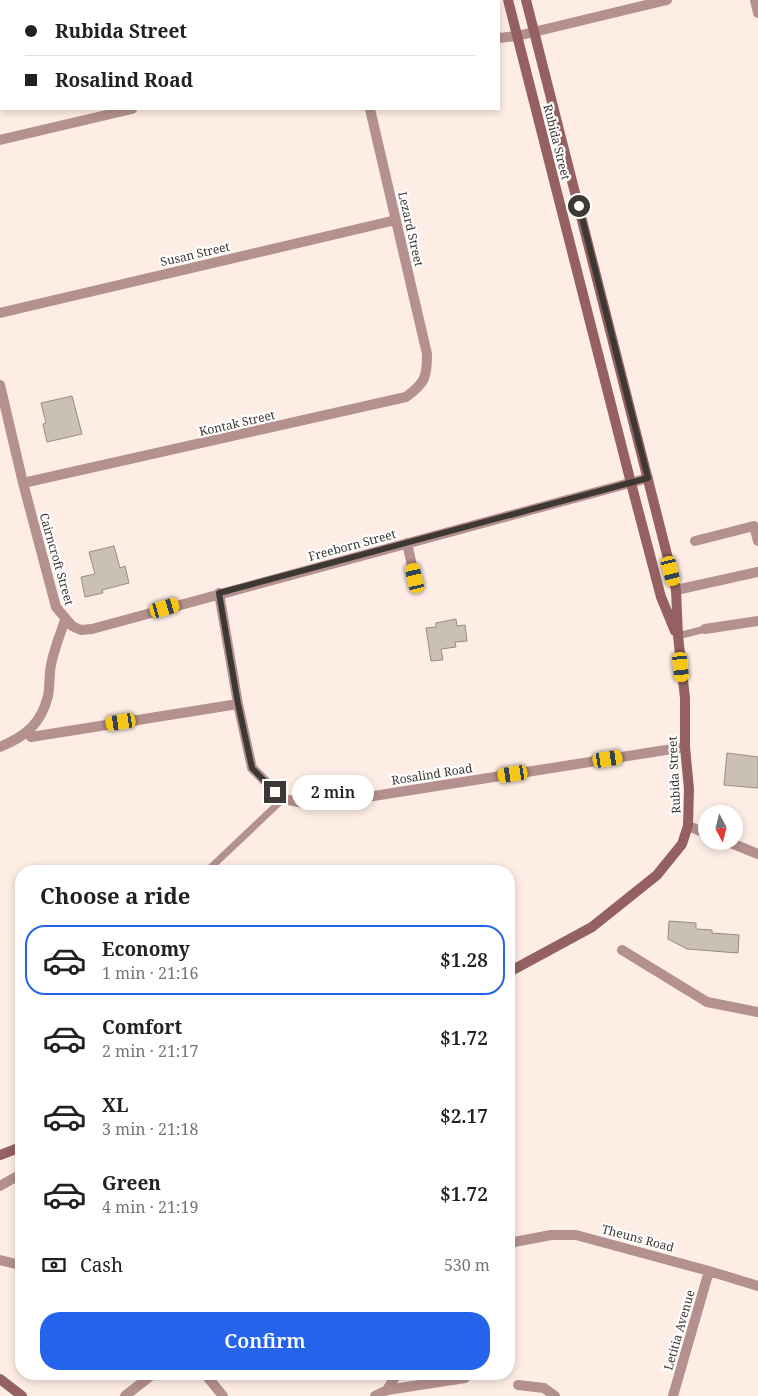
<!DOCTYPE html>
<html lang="en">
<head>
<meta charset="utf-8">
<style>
	:root { --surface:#fff; --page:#f2f2f2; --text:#202124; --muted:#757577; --line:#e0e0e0; --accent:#2563eb }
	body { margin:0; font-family:"Noto Serif",serif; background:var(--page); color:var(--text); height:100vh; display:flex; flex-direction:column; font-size:19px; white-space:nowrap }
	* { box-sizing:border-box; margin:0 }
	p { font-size:16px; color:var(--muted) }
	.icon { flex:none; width:28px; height:28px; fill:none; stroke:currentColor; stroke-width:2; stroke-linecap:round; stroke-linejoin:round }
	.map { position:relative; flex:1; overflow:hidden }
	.sheet { position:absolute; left:15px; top:865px; width:500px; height:515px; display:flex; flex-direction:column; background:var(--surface); border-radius:20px; box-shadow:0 2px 8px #0003 }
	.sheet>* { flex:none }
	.banner { position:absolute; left:0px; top:0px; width:500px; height:110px; box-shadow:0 2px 8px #0003; display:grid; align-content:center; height:110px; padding:0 25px; background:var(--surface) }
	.needle { width:32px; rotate:173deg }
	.fabs { position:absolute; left:698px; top:805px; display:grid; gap:10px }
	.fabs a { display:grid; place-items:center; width:45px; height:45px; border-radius:50%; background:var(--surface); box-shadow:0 2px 8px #0003; font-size:25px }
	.end { position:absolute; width:22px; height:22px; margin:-11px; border:6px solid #3e3835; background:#fff; box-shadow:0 0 0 2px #fff }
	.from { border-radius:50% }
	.bubble { position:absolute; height:35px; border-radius:18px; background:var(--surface); box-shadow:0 2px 8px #0003; font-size:16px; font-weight:600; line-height:35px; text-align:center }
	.car { position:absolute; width:15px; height:30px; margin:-15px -8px; border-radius:6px; box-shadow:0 0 4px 1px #0007; background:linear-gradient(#f5c518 24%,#345 0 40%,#f5c518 0 76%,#345 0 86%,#f5c518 0) }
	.banner b { display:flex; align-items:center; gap:18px; height:48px; font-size:19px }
	.banner b+b { border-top:1px solid var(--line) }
	.banner i { width:12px; height:12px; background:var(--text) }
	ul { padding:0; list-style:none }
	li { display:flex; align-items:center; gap:15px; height:70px; margin:0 10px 8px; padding:0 15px; border:2px solid transparent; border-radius:20px }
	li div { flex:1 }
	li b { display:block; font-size:19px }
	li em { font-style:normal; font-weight:600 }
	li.active { border-color:var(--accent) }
	li>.icon { width:45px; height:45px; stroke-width:1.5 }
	h2 { padding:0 25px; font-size:22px; line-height:60px }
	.pay { display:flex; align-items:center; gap:12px; height:55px; padding:0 25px; font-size:19px }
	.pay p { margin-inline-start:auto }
	.button { display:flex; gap:10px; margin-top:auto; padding:10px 25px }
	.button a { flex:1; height:58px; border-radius:20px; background:var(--accent); color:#fff; font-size:20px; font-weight:600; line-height:58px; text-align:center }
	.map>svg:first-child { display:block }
</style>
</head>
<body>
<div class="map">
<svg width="758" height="1396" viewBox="0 0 758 1396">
	<rect width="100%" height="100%" fill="#fdede5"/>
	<!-- building -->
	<path fill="#cac0b3" stroke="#978e81" d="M72,396l10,38 -35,8 -4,-18 3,-1 -5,-20z
		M114,546l6,22 5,-2 4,17 -27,7 1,3 -18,4 -4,-20 14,-3 -6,-22z
		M456,619l1,7 8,-1 2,16 -12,1 1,5 -15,2 2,11 -12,1 -5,-33 10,-1v-4z
		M727,753l31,4v31l-34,-3z
		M669,921l27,2v6l16,1v3l27,2 -1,18 -51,-4 -19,-10z"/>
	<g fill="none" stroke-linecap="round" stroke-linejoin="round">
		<!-- lane -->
		<path stroke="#b4908e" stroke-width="7" d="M252,0v1
			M678,636l27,-7
			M207,871l76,-72"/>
		<!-- street -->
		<path stroke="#b4908e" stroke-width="10" d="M390,0l1,1
			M755,0l3,13
			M369,1l6,-1
			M499,38l18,-2 150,-36
			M0,140l132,-31
			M0,313l396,-93
			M0,385l23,98 33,124 16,19 9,4 11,-1 556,-151
			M23,483l383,-86c19,-14 21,-19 21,-43l-57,-245
			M695,541l59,-15 4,15
			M407,543l8,36
			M676,590l82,-18
			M219,593l19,111 14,64 31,31 26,5 33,-3 343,-54
			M705,629l53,-8
			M31,737l207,-33
			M0,747c26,-11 41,-23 48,-51 2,-11 1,-21 3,-31 3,-16 9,-30 14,-45
			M688,826l18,7
			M726,841l32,13
			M622,950l85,52 51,10
			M0,1186l21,-12
			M509,1243l42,-8h25l133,36 49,15
			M0,1260l20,5
			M205,1374l18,22
			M518,1385l26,3 11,8
			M387,1390l78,-12
			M125,1396l28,-22
			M375,1396l12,-6 10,-16
			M673,1396l36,-125"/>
		<!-- secondary -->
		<path stroke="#946160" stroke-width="10" d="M508,0l123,483 30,114 14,34
			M509,972l83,-45 65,-52 25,-31 6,-18 1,-37 -4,-42v-49l-7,-62 -2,-46 -150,-590
			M0,1155l21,-8
			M0,1379l22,17"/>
	</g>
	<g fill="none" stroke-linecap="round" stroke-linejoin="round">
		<!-- route -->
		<path stroke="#3e3835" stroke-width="6" d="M275,792l-23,-24 -14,-64 -19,-111 429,-115 -69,-272"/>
	</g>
	<g text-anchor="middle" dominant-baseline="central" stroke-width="4.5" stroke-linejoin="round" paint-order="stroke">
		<!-- street labels -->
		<g font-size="12" fill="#3e3835" stroke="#fefefe">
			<text transform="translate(557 142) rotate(76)">Rubida Street</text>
			<text transform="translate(411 229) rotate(77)">Lezard Street</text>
			<text transform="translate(195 254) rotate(-13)">Susan Street</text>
			<text transform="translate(237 423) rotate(-13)">Kontak Street</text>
			<text transform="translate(352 545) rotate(-15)">Freeborn Street</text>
			<text transform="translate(57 559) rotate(74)">Cairncroft Street</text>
			<text transform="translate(432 774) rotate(-9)">Rosalind Road</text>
			<text transform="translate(674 775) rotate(-93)">Rubida Street</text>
			<text transform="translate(638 1238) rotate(15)">Theuns Road</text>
			<text transform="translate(679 1330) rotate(-74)">Letitia Avenue</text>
		</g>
	</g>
</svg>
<div class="fabs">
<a><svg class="needle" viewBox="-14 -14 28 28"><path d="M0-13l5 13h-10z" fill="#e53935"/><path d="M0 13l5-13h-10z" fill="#757577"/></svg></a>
</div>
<i class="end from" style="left:579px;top:206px"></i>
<i class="end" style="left:275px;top:792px"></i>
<div class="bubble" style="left:292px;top:775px;width:82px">2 min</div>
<i class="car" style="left:671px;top:571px;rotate:166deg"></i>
<i class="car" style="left:415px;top:578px;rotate:347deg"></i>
<i class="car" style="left:165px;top:608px;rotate:74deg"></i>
<i class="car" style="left:681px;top:667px;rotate:174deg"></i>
<i class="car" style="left:121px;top:722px;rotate:261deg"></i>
<i class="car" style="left:608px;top:759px;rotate:81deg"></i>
<i class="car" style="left:513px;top:774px;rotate:261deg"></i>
<div class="banner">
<b><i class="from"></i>Rubida Street</b>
<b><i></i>Rosalind Road</b>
</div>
<section class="sheet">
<h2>Choose a ride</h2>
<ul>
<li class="active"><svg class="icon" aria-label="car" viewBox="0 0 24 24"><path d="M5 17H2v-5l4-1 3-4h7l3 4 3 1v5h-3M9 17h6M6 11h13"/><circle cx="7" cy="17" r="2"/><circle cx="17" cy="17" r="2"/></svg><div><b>Economy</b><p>1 min · 21:16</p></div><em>$1.28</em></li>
<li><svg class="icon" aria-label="car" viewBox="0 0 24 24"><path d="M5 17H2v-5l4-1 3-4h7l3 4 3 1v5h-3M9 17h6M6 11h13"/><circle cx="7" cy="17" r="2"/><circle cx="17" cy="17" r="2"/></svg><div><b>Comfort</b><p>2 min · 21:17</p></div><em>$1.72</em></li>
<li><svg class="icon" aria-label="car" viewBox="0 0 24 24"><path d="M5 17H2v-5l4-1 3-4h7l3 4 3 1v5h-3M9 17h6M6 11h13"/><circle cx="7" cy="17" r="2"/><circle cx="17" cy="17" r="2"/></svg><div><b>XL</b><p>3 min · 21:18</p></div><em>$2.17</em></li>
<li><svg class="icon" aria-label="car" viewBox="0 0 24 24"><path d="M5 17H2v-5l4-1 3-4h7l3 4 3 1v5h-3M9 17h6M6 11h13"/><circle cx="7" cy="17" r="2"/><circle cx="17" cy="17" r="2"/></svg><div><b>Green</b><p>4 min · 21:19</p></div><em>$1.72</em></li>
</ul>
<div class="pay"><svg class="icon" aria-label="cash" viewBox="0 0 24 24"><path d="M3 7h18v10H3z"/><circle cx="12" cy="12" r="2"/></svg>Cash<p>530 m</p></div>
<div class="button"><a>Confirm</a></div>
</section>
</div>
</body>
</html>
